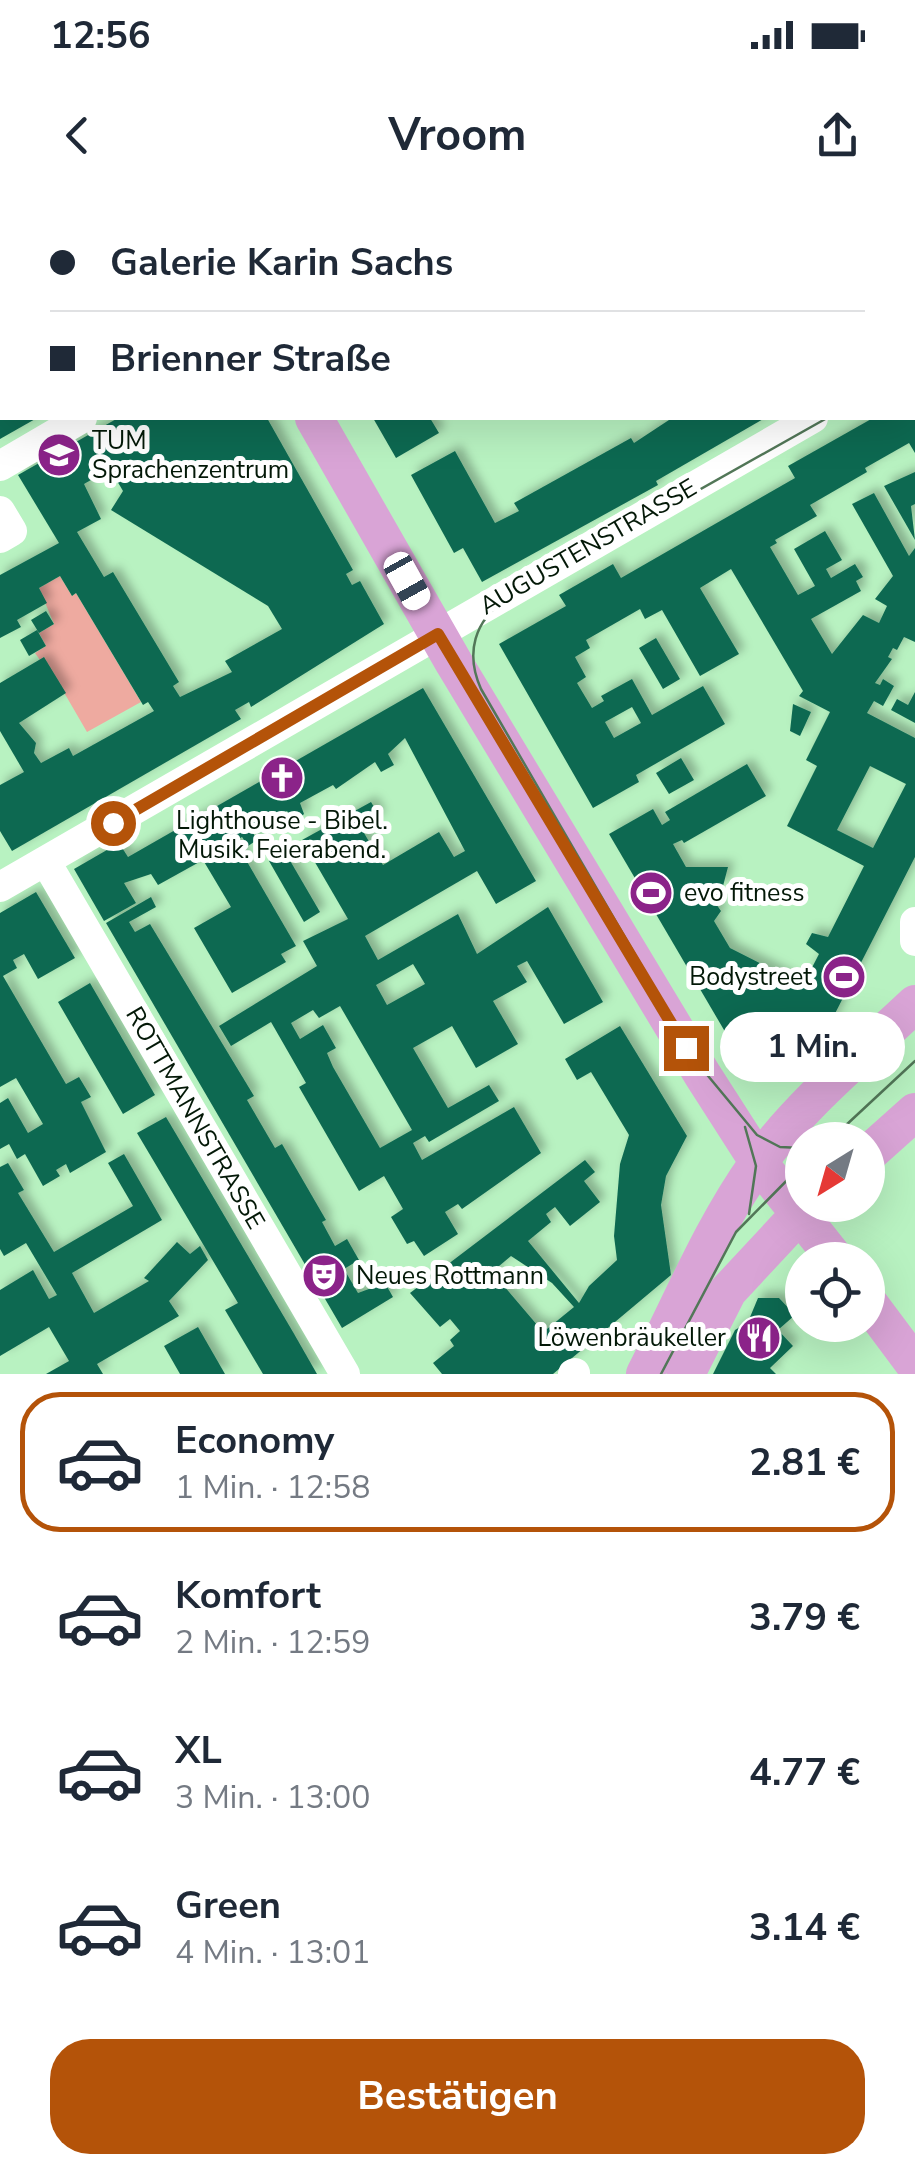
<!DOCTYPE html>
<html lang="de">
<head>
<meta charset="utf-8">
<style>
	:root { --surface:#fff; --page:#f2f2f3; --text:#1f2937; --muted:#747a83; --line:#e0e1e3; --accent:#b45309 }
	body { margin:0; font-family:"Nunito Sans",sans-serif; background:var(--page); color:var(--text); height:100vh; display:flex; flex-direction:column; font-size:38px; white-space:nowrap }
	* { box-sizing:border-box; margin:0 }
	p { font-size:32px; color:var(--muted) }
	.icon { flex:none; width:55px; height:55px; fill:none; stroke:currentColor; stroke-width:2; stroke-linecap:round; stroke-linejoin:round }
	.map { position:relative; height:1174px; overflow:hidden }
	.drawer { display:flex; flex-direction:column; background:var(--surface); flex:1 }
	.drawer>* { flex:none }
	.top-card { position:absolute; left:0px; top:0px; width:915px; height:220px; box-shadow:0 10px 40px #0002; display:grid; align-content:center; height:220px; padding:0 50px; background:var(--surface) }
	.needle { width:65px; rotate:217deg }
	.controls { position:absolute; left:785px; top:922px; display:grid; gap:20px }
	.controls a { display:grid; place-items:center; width:100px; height:100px; border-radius:50%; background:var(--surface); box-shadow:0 10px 40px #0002; font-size:50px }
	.end { position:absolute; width:45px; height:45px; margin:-22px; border:12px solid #b45309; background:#fff; box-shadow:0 0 0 5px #fff }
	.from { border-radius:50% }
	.bubble { position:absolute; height:70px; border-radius:35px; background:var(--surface); box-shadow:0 10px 40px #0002; font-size:32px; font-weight:700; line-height:70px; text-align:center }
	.car { position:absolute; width:30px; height:60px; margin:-30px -15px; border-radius:12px; box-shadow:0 0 8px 2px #0007; background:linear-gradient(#fff 24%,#345 0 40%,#fff 0 76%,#345 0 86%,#fff 0) }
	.top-card b { display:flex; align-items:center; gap:35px; height:95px; font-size:38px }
	.top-card b+b { border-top:2px solid var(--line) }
	.top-card i { width:25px; height:25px; background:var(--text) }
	ul { padding:18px 0 0; list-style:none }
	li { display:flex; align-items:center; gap:30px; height:140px; margin:0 20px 15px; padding:0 30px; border:5px solid transparent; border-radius:40px }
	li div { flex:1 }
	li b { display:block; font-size:38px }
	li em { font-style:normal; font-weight:700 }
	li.selected { border-color:var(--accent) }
	li>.icon { width:90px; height:90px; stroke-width:1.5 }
	.button { display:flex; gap:20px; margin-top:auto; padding:20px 50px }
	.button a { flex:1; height:115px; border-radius:40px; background:var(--accent); color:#fff; font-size:40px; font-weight:700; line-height:115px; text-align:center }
	.status { display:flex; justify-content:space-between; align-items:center; height:70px; padding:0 50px; background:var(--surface); direction:ltr }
	.status svg { height:28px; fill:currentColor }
	header { display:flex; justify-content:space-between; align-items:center; height:130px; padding:0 50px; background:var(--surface); font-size:45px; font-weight:700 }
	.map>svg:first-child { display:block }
</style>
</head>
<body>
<div class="status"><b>12:56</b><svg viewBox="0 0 49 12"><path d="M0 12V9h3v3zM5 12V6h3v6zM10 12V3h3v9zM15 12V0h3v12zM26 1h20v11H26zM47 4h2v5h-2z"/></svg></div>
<header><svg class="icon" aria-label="back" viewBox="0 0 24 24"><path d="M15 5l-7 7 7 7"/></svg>Vroom<svg class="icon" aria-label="share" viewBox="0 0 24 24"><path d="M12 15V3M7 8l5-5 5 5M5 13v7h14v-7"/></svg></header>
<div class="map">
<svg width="915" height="1174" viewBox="0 0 915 1174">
	<defs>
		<filter id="shadow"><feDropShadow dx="6" dy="-6" stdDeviation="5" flood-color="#0004"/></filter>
	</defs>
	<rect width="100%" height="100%" fill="#b8f2c1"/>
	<!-- green -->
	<path fill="#eeaaa0" d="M60,376l12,20 4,-3 65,109 -54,30 -43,-74 -4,2 -5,-7 11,-7 -7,-13 15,-9 -15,-36z"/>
	<!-- building -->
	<path fill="#0f6951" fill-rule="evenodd" filter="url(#shadow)" d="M0,218h37l-37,21z
		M118,218h149l86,152 -7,4 6,11 8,-4 24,43 -133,83 -2,-5 -14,8 6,9 -229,132 -12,-20v-46l24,-13 -24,-41v-48l44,-26 22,36 -47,30 17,20 -2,10 7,10 28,-15 4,8 81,-45 -6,-9 -5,3 -67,-112 -4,3 -12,-20 -21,12 8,15 -30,17 4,7 -21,11v-63l59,-32 -41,-68zM110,269l13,22 -12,19 157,96 14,23 -57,32 7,11 -52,25 -7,-11 6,-4 -66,-110 -9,5 -27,-45 24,-13 -17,-35z
		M373,218h57l9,15 -43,25z
		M672,218h93l-109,63 2,4 -176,97 -19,-34 -9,5 -43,-78 44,-24 40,72 24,-12 -5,-8 117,-65 3,5z
		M873,218h42v35l-6,-10 -44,25 2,4 -57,33 7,11 -42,24 2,3 -7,4 28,48 17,-9 -21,-37 31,-18 17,29 -16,9 5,9 24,-14 8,13 -7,4 5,10 -50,28 21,35 31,-39 16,8 8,-17 -12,-7 18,-23 -41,-72 22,-11 35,63 6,-8v94l-11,-5 -7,13 -4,-2 -5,9 4,2 -17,24 5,2 3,-6 11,7 -11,20 -9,-5 -7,12 48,25v119l-94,184 -53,-27 -11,13 -17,1 -6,19 -125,-213 44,-25 9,16 8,-5 -5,-8 82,-48 19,32 -82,47 -2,-3 -9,4 13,23h42l-5,19 -26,1 8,14h9l7,10 -7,10 16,27 73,37 16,-31 -13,-10 6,-11 16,4 36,-71 -77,-40 30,-60 -11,-6 24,-48 -31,-16 4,-5 -72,-122 -31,19 39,66 -39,22 -38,-66 -17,9 -5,-10 -54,31 4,8 -15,9 11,20 -9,6 15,25 12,-7 -3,-5 31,-17 20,36 51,-29 22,38 -89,51 3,7 -46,26 -94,-164 67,-38 -7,-11 54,-31 8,14 174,-100 -7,-12zM632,507l9,16 -27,15 -9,-16zM870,566l36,18 -33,64 -36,-18z
		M915,272v32l-4,2 4,34 -31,-54z
		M46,411l8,13 -15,9 -8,-13z
		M37,430l9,16 -17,10 -9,-16z
		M656,438l24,41 -17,10 -24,-41z
		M423,488l113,193 -40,23 -19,-33 -112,65 13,24 80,-46 19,40 71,-47 55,95 -39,22 -37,-63 -10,5 10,16 -34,19 25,43 -42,24 -24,-42 -39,22 35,60 41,-23 10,16 -70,41 -4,-6 -12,7 9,17 92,-53 27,46 -79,56 -4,-5 -13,8 13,22 -34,22 -10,-15 -7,3 -16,-27 12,-8 -19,-33 -25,15 -60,-104 7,-4 -35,-61 -40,24 -12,-20 98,-60 -14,-25 45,-22 -46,-79 69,-38 9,15 -19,11 22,37 56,-33 15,25 11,-6 -60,-113 -17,16 6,11 -13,7 -6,-10 -39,27 -3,-4 -33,18 4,11 -6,5h-6l-5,-8 -35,20 5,9 -9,6 -6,-9 -7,4 61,105 -15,8 5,8 -54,31 -38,-65 37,-21 -28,-47 -45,25 -7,-11 -27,9 12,20 -32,18 -30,-52 45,-26 9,14zM413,764l12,20 -38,21 -11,-20zM340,806l72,124 -32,18 -47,-81 -6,-14 9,-5 -13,-23 -23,14 -9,-16 22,-13 6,8z
		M915,492v31l-24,-13 6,-11 11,6z
		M793,504l18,8 -11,24 -10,-5z
		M681,558l13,22 -25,14 -13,-21z
		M285,652l35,60 -16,10 -35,-61z
		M36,692l39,66 -37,21 -14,-25 -11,6 4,8 -14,8 63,108 13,-7 12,20 -10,5 25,50 -36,21 -4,-9 -10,6 4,6 -17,10 -18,-32 -8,5 -8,-15 -9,5v-46l8,-5 20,35 15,-9 -27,-46 -16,9v-174z
		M151,697l5,10 -27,15 6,10 15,-8 104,172 -7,4 28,48 7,-4 44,76 -4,2 13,24 12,-7 12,21 -15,9 14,24 27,-10 8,14 -51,31 -236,-405z
		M90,783l65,112 -32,19 -65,-112z
		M620,826l67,110 -21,40 -5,29 10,70 -118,99h-111l-9,-11 21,-17 -4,-6 10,-9 -10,-12 -10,8 -30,-34 175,-133 10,12 -11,9 16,21 -30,24 -15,-19 -9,7 5,8 -23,19 51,62 10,-17 28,-26 -3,-24 6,-72 9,-29 -38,-63 -14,8 -12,-21zM511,1056l41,27 22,24 -27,22 -5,-6 -4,3 -46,-54z
		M166,917l127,215 24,42h-54l-38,-64 13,-7 -101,-170z
		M124,954l38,66 -90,53 22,40 55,-32 -5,-3 33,-36 13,12 10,-8 8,14 -39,41 10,15 -82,48 6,10h-57l23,-13 -20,-34 -49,29v-66l33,-20 16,29 8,-4 -31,-52 -22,13 -4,-7v-82l8,-4 16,27 -6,3 36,59 79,-46 -25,-43z
		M758,1098h21l16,17 -17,15 15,16 -23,22 6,6h-63l22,-44 13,-8z
		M198,1127l27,47h-45l-16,-28z"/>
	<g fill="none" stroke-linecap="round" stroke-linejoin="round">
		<!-- minor -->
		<path stroke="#fff" stroke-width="30" d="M912,161l3,-1
			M0,266l82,-48
			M0,311l12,20 -12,7
			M46,662l299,512
			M0,687l813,-469
			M915,722v19
			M573,1174l2,-1"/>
		<!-- major -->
		<path stroke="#d9a4d6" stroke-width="38" d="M192,0l1,2
			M314,218l140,245 248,411 57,89 77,97
			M868,954l47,-42
			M868,1102l47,63
			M645,1174c36,-70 67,-147 113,-211 44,-60 103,-108 157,-159
			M686,1174l42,-83 80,-86"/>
		<!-- tram -->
		<path stroke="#527758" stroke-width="2.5" d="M912,169l3,-1
			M745,927l11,39 -7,48
			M830,940l85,-79
			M802,948l-22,-1 -23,-12 -58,-70 -218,-376c-16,-36 -7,-68 26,-91l320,-180
			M661,1174l75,-142 66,-67"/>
	</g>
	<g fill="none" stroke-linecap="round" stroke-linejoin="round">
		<!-- route -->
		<path stroke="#b45309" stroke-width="12" d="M113,623l325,-189 248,414"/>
	</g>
	<!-- icons -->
	<defs>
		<symbol id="university-disc" viewBox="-11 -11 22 22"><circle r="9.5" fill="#8b2389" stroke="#fff"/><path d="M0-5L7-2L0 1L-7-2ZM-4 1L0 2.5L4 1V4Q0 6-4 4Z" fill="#fff"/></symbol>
		<symbol id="church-disc" viewBox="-11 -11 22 22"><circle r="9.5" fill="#8b2389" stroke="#fff"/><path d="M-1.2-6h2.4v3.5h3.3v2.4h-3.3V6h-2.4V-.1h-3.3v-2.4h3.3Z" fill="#fff"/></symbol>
		<symbol id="stadium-disc" viewBox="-11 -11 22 22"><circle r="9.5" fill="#8b2389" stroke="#fff"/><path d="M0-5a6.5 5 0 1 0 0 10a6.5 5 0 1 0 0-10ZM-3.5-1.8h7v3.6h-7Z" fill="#fff"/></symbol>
		<symbol id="theatre-disc" viewBox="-11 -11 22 22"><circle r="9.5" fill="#8b2389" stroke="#fff"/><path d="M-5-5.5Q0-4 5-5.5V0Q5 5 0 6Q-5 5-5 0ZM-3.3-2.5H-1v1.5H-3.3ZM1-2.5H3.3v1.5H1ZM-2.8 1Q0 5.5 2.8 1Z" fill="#fff"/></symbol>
		<symbol id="restaurant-disc" viewBox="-11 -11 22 22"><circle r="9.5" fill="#8b2389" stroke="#fff"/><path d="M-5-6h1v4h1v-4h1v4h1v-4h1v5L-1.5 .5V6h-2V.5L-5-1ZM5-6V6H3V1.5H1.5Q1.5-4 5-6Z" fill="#fff"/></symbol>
	</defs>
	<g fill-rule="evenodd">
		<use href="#university-disc" x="34" y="230" width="50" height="50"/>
		<use href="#church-disc" x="257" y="553" width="50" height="50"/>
		<use href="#stadium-disc" x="626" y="668" width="50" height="50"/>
		<use href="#stadium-disc" x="819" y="752" width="50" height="50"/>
		<use href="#theatre-disc" x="299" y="1051" width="50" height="50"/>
		<use href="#restaurant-disc" x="734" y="1113" width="50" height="50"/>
	</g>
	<g text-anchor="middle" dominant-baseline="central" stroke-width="10" stroke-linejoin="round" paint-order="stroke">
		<!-- poi labels -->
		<g font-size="25" fill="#031807" stroke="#fff" text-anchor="start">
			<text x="92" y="241">TUM<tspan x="92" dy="29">Sprachenzentrum</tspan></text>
			<text x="282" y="621" text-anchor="middle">Lighthouse - Bibel.<tspan x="282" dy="29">Musik. Feierabend.</tspan></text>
			<text x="684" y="693">evo fitness</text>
			<text x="812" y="777" text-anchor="end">Bodystreet</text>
			<text x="356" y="1076">Neues Rottmann</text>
			<text x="726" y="1138" text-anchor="end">Löwenbräukeller</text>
		</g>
		<!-- street labels -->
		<g font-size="25" fill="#031807" stroke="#fff">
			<text transform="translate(588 347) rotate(-30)">AUGUSTENSTRASSE</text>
			<text transform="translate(195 918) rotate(60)">ROTTMANNSTRASSE</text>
		</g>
	</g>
</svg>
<div class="controls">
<a><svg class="needle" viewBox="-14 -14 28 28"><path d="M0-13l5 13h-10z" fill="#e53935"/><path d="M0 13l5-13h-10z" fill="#747a83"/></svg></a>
<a><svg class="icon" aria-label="locate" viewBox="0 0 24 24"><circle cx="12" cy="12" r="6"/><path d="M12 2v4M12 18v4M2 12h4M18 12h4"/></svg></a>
</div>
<i class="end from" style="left:113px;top:623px"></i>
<i class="end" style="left:686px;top:848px"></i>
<div class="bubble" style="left:720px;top:812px;width:185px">1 Min.</div>
<i class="car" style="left:407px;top:381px;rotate:151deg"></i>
<div class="top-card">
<b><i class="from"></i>Galerie Karin Sachs</b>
<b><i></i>Brienner Straße</b>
</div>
</div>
<section class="drawer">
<ul>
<li class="selected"><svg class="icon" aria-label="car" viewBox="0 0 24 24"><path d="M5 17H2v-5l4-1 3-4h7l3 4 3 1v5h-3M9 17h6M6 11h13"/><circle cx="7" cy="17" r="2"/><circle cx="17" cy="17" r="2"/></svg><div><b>Economy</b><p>1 Min. · 12:58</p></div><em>2.81 €</em></li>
<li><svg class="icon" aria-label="car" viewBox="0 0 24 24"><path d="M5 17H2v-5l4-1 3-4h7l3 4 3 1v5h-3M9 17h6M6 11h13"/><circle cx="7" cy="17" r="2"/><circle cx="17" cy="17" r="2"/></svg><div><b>Komfort</b><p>2 Min. · 12:59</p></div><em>3.79 €</em></li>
<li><svg class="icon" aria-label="car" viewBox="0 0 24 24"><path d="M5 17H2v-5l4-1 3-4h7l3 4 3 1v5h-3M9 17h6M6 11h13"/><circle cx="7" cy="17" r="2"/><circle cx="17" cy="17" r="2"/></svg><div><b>XL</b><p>3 Min. · 13:00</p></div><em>4.77 €</em></li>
<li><svg class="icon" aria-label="car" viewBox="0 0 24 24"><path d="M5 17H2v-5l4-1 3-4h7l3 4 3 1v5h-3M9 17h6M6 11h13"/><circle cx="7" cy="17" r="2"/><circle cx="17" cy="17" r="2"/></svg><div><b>Green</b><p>4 Min. · 13:01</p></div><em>3.14 €</em></li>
</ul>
<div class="button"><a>Bestätigen</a></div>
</section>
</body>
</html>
